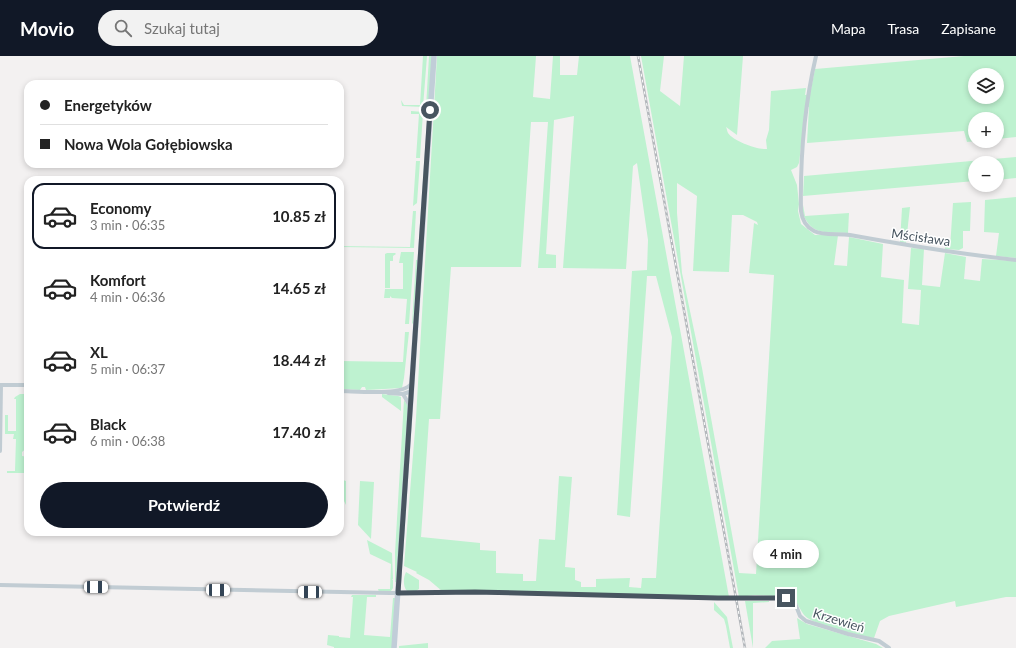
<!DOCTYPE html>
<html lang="pl">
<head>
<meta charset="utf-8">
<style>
	:root { --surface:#fff; --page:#f2f2f2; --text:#222; --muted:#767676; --line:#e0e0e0; --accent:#111827 }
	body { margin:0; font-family:Lato,sans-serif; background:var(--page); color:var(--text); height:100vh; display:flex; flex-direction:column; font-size:15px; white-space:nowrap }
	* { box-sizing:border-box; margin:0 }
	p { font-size:13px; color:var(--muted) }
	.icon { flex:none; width:22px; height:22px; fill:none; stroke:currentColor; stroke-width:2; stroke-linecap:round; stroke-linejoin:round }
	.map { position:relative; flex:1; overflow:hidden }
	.panel { position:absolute; left:24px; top:120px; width:320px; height:360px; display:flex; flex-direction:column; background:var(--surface); border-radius:12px; box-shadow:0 2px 6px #0003 }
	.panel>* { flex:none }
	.banner { position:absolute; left:24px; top:24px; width:320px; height:88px; border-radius:12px; box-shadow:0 2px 6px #0003; display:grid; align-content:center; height:88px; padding:0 16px; background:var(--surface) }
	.buttons { position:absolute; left:968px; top:12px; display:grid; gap:8px }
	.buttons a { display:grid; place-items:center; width:36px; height:36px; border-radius:50%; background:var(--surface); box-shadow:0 2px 6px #0003; font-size:20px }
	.end { position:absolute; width:18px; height:18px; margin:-9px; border:5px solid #485560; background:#fff; box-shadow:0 0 0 2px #fff }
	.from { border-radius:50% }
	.bubble { position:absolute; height:28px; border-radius:14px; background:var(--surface); box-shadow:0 2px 6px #0003; font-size:13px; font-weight:700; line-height:28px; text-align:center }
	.car { position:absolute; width:12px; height:24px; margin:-12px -6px; border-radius:5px; box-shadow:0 0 3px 1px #0007; background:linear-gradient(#fff 24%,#345 0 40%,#fff 0 76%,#345 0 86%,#fff 0) }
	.banner b { display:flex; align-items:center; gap:14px; height:38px; font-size:15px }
	.banner b+b { border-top:1px solid var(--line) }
	.banner i { width:10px; height:10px; background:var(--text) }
	ul { padding:7px 0 0; list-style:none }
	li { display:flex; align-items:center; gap:12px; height:66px; margin:0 8px 6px; padding:0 8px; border:2px solid transparent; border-radius:12px }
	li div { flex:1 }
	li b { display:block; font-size:15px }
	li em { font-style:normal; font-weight:700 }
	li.active { border-color:var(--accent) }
	li>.icon { width:36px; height:36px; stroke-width:1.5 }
	.cta { display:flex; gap:8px; margin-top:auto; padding:8px 16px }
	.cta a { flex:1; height:46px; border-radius:24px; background:var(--accent); color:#fff; font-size:16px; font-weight:700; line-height:46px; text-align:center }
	header { display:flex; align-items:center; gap:24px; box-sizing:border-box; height:56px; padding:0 20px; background:var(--accent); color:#fff }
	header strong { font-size:19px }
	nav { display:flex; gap:22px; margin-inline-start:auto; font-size:14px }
	.search { width:280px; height:36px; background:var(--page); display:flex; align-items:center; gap:10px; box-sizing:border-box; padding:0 14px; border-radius:22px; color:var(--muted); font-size:15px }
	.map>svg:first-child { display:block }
</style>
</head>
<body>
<header>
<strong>Movio</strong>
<div class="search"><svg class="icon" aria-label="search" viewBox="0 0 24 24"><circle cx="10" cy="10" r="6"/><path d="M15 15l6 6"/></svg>Szukaj tutaj</div>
<nav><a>Mapa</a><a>Trasa</a><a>Zapisane</a></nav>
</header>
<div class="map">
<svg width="1016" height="592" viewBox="0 0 1016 592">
	<rect width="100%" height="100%" fill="#f3f1f1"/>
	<!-- green -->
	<path fill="#bef2d0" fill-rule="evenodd" d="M423,0h4l-4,51 -21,-1 -1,-6 3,5h16z
		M429,0h3l-3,47 -3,4z
		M437,0h99l-3,41 17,2 3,-43h7v19h17l2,-19h51l99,541 -287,-6 -13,-11 -13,-7 1,-1 -13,-6 12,-148zM574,60l-11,152 63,1 7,-103 4,-3 11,77 -1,30 -15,1 -15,244 13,2 17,-241h9l16,61 -16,241h-14l-1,10 -12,-1 1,-9 -34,1v8h-15v-5l-6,-2v-12l-10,-1 7,-90 -13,-1 -4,64 -16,-1 -3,42h-13v-7l-27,-1v-22l-16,-1v-7l-59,-6 8,-118h11l11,-152h70l10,-145h17l-10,146h18v-13l-10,-1 8,-134z
		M641,0h23l-4,35 20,15 4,-50h59l-6,79 -11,-8c1,2 1,4 2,6 5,8 30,17 39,16l-1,-9 3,-10 2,-39 35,-3 -1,7 5,-1 5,-25 149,-13h52v81l-19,2v-20h-22v22h2l-10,1 -3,-11 -157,12 2,-36h-3l-7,56 -2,4 -6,3 6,15 2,19 -1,7 3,13 14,11h23l-4,30 13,1 2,-29 34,7 -2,33 23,3 -2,43 17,2 2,-35 -13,-1 3,-41 13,1 -2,36 18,2 5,-34 21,4 -2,22 16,2 2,-22 34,2v336h-10l-50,10 -1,-6 -66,15 -9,5 -6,17c-14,-2 -60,-13 -69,-22 -4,-4 -8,-14 -12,-19l-38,-2 -16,2zM975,19h22v22h-22zM677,127l20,13 -4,75 36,1 3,-57h11l14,7 1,3 -4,-2 -5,50 25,2 -18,299 -17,-1 -37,-205 -20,-95 -5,-60z
		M411,55l12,1 -3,46h-4l3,-44h-8z
		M1016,101v21l-19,2v-17h-22v18l-172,15 1,-20z
		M416,105h4l-3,42 -4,3z
		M1016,141v61l-20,-2 3,-23 -15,-1 1,-32z
		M971,146l-1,29h-7v17l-4,2 -14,-1v-2l5,1 3,-45z
		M803,149l2,11 44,-3 -1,20c-15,-1 -33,3 -42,-13 -3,-4 -4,-10 -3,-15z
		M910,151l-4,36 -6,-1 2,-34z
		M413,155h3l-2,37 -74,-1v-1l70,1z
		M401,196h13l-5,72h-4l2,-25 -15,-1 -2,-2v2h-6l1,-9h18v-26h-4z
		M387,197h8l1,1 -3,2v5h-3v27h-5v-34z
		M416,204h2l-5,63 -1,1z
		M405,276h4l-5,46 -2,10 -36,2 -1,-3h-3l-2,3 -20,-1v-28l63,1z
		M20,338h8v53l-6,5v4l6,1v16h-21v-2h8l1,-32h-3l1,-5h-9v-19h3v16h8v-32h-2l1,-2z
		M382,338l16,2 3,1v14l-19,-14z
		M340,339h4l-1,85 3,1v24l-6,-12z
		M404,344l4,6 -11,176h-2v-29z
		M360,425l14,1 -3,57 -13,-14z
		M367,484l25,13 1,26h-1l1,1v8l-2,3 -12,1 -1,-3h12l1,-25 -21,-10z
		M406,516l13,8v9l-3,2h-9c-4,-4 -4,-13 -1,-19z
		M352,539h24v2h-9l-3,38 26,2 3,-39h2l-3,50h-58v-1l-7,-2 1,-10 11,1v1l11,1 3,-41h-2z
		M745,545h24v1l-16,1v45z
		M714,546l13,15 6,31h-3l-4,-22 -2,-7 -10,-9z
		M797,562l10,6 69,20 7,4h-118l7,-7 28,-2z
		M428,587v5h-29v-2z"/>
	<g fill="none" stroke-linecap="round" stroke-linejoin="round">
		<!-- street -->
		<path stroke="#c1ccd3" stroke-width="4" d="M816,0c-12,51 -16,103 -15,155 1,8 5,16 13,20 10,5 24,2 36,4 55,10 110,19 166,25
			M0,329h28
			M340,335c15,0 63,5 71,-7
			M388,337l15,1 9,-3
			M403,338l7,12
			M0,395l1,-66
			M0,529l390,8 85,-1 243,6h68l5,1 4,4 5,13 6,5 42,13 31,7 10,7"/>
		<!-- secondary -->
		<path stroke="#c1cdd8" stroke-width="5.5" d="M394,592l40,-592"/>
		<defs>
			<path id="rail" d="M638,0l107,592"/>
		</defs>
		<!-- rail casing -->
		<use href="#rail" stroke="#b3b7bb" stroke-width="2.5"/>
		<!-- rail -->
		<use href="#rail" stroke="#fff" stroke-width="1" stroke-dasharray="3" stroke-linecap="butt"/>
	</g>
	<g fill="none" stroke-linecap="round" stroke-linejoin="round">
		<!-- route -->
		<path stroke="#485560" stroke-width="5" d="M430,54l-32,483 77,-1 243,6h68"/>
	</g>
	<g text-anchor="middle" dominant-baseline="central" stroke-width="3" stroke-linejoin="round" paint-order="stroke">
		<!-- street labels -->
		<g font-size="13" fill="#485560" stroke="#fff">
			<text transform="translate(921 181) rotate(8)">Mścisława</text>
			<text transform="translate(839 564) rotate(17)">Krzewień</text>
		</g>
	</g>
</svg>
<div class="buttons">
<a><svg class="icon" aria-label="layers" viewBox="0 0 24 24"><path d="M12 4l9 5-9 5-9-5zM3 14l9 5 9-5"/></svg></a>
<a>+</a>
<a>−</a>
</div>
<i class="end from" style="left:430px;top:54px"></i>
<i class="end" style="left:786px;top:542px"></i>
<div class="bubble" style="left:753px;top:484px;width:66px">4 min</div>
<i class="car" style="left:96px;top:531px;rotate:91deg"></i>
<i class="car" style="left:218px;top:534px;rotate:91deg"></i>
<i class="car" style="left:310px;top:536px;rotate:271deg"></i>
<div class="banner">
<b><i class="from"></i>Energetyków</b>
<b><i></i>Nowa Wola Gołębiowska</b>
</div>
<section class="panel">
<ul>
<li class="active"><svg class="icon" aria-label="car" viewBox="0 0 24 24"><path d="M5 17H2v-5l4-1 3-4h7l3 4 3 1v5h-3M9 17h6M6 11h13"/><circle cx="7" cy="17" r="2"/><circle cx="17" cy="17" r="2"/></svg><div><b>Economy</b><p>3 min · 06:35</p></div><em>10.85 zł</em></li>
<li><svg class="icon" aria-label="car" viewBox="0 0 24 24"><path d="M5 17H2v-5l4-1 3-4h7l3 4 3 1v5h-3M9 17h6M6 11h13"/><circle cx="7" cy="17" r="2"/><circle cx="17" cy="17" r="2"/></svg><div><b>Komfort</b><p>4 min · 06:36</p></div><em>14.65 zł</em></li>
<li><svg class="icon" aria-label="car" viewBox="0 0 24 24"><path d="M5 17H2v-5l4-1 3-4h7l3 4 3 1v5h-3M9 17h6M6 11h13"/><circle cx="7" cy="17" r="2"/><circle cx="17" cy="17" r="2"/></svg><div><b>XL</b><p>5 min · 06:37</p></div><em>18.44 zł</em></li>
<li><svg class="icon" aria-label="car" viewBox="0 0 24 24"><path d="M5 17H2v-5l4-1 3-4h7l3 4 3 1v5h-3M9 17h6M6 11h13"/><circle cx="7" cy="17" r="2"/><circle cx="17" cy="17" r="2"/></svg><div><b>Black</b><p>6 min · 06:38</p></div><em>17.40 zł</em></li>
</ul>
<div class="cta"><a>Potwierdź</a></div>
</section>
</div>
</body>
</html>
